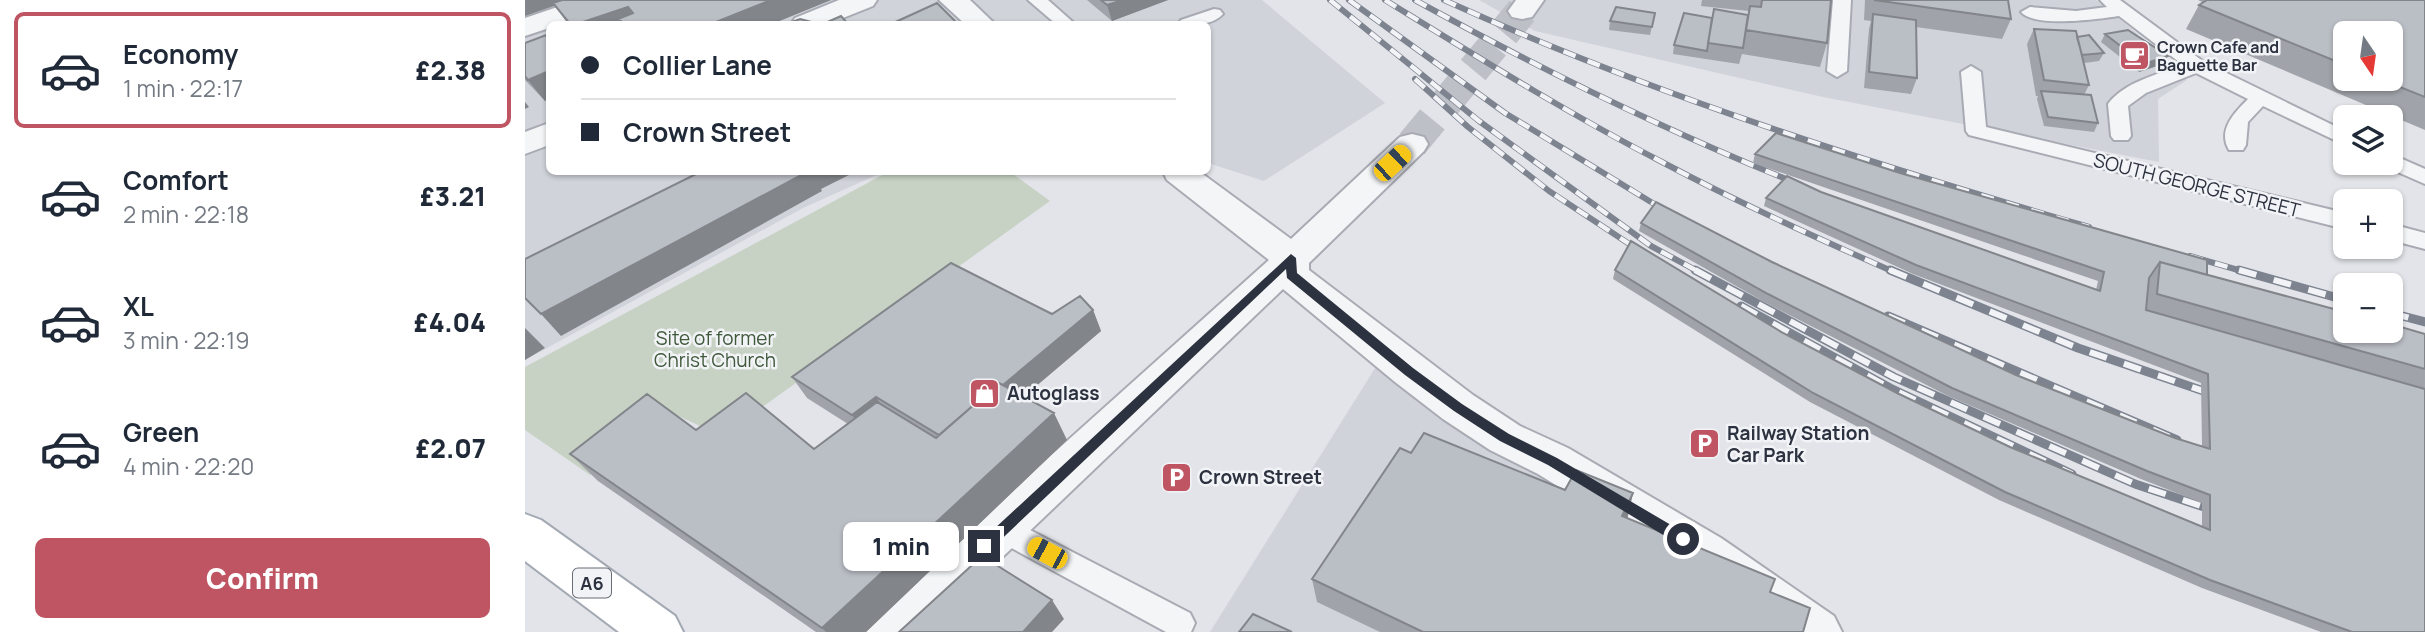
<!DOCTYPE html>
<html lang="en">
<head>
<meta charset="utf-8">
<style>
	:root { --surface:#fff; --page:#f2f2f3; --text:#1f2937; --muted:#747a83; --line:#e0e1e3; --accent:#bf5562 }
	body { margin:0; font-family:Manrope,sans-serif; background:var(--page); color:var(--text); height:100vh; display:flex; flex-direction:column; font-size:26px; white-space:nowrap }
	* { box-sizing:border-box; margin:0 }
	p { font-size:23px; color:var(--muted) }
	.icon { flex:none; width:38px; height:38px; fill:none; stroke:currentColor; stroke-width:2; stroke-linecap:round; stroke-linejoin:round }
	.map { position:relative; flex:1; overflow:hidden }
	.side { display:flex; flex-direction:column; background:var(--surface); width:525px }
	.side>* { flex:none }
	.top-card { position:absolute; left:21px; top:21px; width:665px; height:154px; border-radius:10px; box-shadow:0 2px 5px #0004; display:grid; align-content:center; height:154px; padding:0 35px; background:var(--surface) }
	.needle { width:46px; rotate:167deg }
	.fabs { position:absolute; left:1808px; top:21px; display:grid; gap:14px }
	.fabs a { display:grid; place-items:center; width:70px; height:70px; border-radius:10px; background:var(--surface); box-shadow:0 2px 5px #0004; font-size:35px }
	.end { position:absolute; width:32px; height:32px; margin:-16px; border:9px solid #2c323f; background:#fff; box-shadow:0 0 0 4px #fff }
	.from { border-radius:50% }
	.bubble { position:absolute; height:49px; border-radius:10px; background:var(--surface); box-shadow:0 2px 5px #0004; font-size:23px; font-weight:800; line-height:49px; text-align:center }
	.car { position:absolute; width:21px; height:42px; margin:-21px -10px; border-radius:9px; box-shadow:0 0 5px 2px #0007; background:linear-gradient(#f5c518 24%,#345 0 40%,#f5c518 0 76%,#345 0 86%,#f5c518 0) }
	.top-card b { display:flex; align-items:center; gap:24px; height:66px; font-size:26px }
	.top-card b+b { border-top:2px solid var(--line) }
	.top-card i { width:18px; height:18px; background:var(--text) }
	ul { padding:12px 0 0; list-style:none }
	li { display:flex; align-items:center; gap:21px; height:116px; margin:0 14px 10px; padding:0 21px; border:4px solid transparent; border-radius:10px }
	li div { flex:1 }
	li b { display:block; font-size:26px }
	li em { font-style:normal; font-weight:800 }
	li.active { border-color:var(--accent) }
	li>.icon { width:63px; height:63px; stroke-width:1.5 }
	.cta { display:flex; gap:14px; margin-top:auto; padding:14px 35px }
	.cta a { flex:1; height:80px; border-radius:10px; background:var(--accent); color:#fff; font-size:28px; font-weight:800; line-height:80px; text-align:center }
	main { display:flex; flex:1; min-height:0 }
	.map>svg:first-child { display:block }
</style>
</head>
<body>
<main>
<section class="side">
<ul>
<li class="active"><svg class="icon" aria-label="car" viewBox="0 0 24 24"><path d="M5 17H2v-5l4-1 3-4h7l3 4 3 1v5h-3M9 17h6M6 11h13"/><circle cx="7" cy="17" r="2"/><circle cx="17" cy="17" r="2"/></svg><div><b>Economy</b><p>1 min · 22:17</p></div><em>£2.38</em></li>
<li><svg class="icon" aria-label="car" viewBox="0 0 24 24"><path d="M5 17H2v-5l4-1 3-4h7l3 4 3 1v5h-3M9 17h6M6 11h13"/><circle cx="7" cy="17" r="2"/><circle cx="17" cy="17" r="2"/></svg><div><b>Comfort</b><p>2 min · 22:18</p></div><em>£3.21</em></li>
<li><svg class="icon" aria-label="car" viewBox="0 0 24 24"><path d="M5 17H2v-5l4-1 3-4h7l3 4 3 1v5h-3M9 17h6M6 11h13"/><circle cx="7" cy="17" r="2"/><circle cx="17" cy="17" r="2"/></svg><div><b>XL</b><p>3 min · 22:19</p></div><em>£4.04</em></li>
<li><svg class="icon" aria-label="car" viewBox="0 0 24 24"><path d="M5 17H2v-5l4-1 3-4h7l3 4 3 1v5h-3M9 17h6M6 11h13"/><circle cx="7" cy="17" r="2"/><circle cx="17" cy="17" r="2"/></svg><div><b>Green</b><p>4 min · 22:20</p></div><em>£2.07</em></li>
</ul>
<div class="cta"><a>Confirm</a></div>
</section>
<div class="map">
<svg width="1900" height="632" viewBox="0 0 1900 632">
	<rect width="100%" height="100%" fill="#e2e4e9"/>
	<!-- built -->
	<path fill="#d0d3da" d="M0,0h737l123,103 -121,78 -56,-18 -1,-139h-658v148h334l-80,36 -278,152z
		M954,0h617l43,35 -10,3 58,42 -29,19 1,63 -336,-65 -288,-66z
		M857,357l442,275h-614z"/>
	<!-- green -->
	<path fill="#c7d2c4" d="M363,172h122l40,29 -328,235 -48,-22 -84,61 -65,-45v-63z"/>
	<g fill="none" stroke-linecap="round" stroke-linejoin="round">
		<!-- minor-tunnel -->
		<path stroke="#bec0c7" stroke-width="32" stroke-dasharray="32 16" stroke-linecap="butt" d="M887,144l110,-133"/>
		<defs>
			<path id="service" d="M503,0h20l27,24h-19z
				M1308,0h18l-4,71 -10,6 -10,-6z
				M1575,0h20l84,62 141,69v14l-82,-39 -15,16 -2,23 -3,5h-14c-12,-20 6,-38 19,-51l-52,-26 -50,20 -18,13 3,30 -3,4h-14l-3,-4 -3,-32c16,-22 51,-30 75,-39l-64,-49c-20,3 -84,12 -98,-4l9,-5 46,4 31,-4z
				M689,9l6,1 3,4c-11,12 -30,11 -45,10l3,-4z
				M1446,66l10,6 5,55 359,86v16l-376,-94 -3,-4 -5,-59z
				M1866,154l34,15v15l-41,-18 -2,-3h9z
				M1866,224l34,9v16l-34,-9z
				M478,516l187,97 5,10 -4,9h-25l-173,-94 -5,-9 5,-9z"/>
			<path id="minor" d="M53,0h41l-4,6 -55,18h-11v4l-24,8v-18z
				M314,0h38l-4,6 -45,18h-37l4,-6z
				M414,0h31l25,24h-30z
				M991,0h28l-12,17 -10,2 -10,-2 -4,-6z
				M24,123v22l-24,9v-22z
				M887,134l12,3 4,7 -4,7 -115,112v7l164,125 47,31 48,22 153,90 113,78 8,16h-65l-88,-64 -151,-94 -48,-24 -47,-31 -48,-37 -112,-93 -359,343h-60l8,-16 397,-356 -102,-80 -4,-8h37l91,67 109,-102z"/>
			<path id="primary" d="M0,514l16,6 134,96 8,16h-64l-94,-71z"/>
		</defs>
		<!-- service casing -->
		<use href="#service" stroke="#a8abb3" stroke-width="4"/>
		<!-- minor casing -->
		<use href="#minor" stroke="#a8abb3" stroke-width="4"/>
		<!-- primary casing -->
		<use href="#primary" stroke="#a3a9b3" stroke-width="4"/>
		<!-- service -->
		<use href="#service" fill="#f4f5f7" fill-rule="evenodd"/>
		<!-- minor -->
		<use href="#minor" fill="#f4f5f7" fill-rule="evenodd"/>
		<!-- primary -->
		<use href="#primary" fill="#fff" fill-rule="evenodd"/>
		<defs>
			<path id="rail-far1" d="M805,0l149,121 172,125 48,26
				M824,0l156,113 164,100
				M860,0c91,56 182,113 277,162 75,40 153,75 232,110
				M890,0c125,69 253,132 386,185
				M919,0c209,95 425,163 645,227
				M890,79l53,48 81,64 97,64
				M1665,256l55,16"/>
			<path id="rail" d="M1170,270l199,107 241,107 87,29
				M1365,270l188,78 143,49
				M1714,270l106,30
				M1216,306l149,82 182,86
				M1866,313l34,9
				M1363,316l289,124"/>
		</defs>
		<!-- rail-far1 casing -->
		<use href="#rail-far1" stroke="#7d8490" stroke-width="6"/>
		<!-- rail casing -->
		<use href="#rail" stroke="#7d8490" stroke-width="9"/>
		<!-- rail-far1 -->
		<use href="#rail-far1" stroke="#f1f3f6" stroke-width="4.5" stroke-dasharray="13" stroke-linecap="butt"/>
		<!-- rail -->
		<use href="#rail" stroke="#f1f3f6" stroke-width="6" stroke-dasharray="18" stroke-linecap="butt"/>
	</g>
	<!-- wall -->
	<path fill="#a0a3a9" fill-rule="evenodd" d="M0,0h306l-59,24h-204l-13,-18z
		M562,0h81l-56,21z
		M1177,0h129l-4,43 -7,24 -78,-13 -3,10 -66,-10 1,-9 74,-30 1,-4 -48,-5z
		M1340,0h143l3,19 -9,20 -86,-12 1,51 -6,16 -47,-6 5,-59 2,-8 -7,-1z
		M1673,0h227v130l-239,-101 13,-24 5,-2zM1820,33l46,46h-46z
		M1130,13l-5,22 -41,-5 1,-9z
		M1509,29l43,8 27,16 -5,8 -15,2 5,22 -5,10 14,28 -4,9 -50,-6 -7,-27 1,-3h-2l-9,-52z
		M24,34v65l-4,2 -20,-21v-37z
		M1580,34l58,30 -24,8 -38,-30z
		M1230,154l670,180v298h-104l-119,-44 -203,-88 -189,-98 -197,-123 2,-9 168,63 114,60 113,54 192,79v-23l-61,-24 -193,-83 -182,-93 -127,-72 2,-8 131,39 244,113 159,63 27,8 -1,-63 -288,-109 -149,-68 2,-8 55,-6 275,98 2,-9 -345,-118z
		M568,310l8,21 -77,65 43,44 -201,192h-50l-218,-151 -28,-27 126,-24 118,19 34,-25 -41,-26 -15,-21 260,-63z
		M886,453l154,37 68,3 -6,26 143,73 33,40h-423l-63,-30 -5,-23z"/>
	<!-- shaded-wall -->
	<path fill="#82858a" d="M0,0h46l-46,16z
		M246,0h60l-59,24h-61z
		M598,0h45l-56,21 -5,-16z
		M103,7l11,17 -21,-5 4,5h-45z
		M1643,56l-5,8 -24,8 5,-8z
		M24,71v28l-4,2 -17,-21z
		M0,102l4,5 -4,2z
		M282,172h48l-34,17 1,2 -261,145 -20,-22z
		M568,310l8,21 -148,126 -12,-21z
		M0,328l20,20 -20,12z
		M351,397l14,21 -23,18 -15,-21z
		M529,413l13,27 -201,192h-40l-4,-4z
		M1108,493l-5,23 -11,23 5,-23z
		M527,600l12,19 -12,13h-29z"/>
	<!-- building -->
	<path fill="#babec5" stroke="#82858a" stroke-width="2" d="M37,0h209l-60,24h-86l-7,-5 15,-6 -5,-6 -51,17h-7l-17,-21z
		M576,0h22l-16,5z
		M1237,0h69l-4,43 -81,-13 4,-24 11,1z
		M1349,0h134l3,19z
		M1682,0h218v97l-45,-18h11v-46h-46v32l-146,-60z
		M412,3l21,21h-67z
		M1091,7l39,6 -3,14 -42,-6z
		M1189,9l34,6 -5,33 -35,-5z
		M1159,13l28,5 -5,33 -33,-6z
		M1348,14l43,6 1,58 -48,-6z
		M316,16l7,8h-25z
		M275,19l19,5h-33z
		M1509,29l42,2 13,54 -45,-5z
		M1603,30l40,26 -24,8 -39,-30z
		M24,34v37l-21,9 -3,-4v-33z
		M1564,35l15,18 -22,2 -5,-18z
		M1516,91l50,4 7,28 -50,-6z
		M1251,133l124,40 307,87v15l-47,-13 -11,16 -3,32 279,79v243h-73l-142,-52 -205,-88 -192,-99 -198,-123 16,-29 152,92 114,60 113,54 200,83v-35l-63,-24 -195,-83 -184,-94 -127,-71 15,-21 116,60 244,113 159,63 35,11 -2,-75 -292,-109 -150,-67 21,-22 34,16 279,99 4,-19 -349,-118z
		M175,172h107l-266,142 -16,-16v-39z
		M1635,262l185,50v19h46v-7l34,10v35l-268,-75z
		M426,263l101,51 28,-18 13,14 -90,75 -4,-2 -60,52 -63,-38 -24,18 -60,-38z
		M474,383l55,30 -232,215 -252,-174 77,-60 49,36 50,-37 68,56 63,-47 59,36z
		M899,433l141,57 11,-20 57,23 -11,23 153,63 -5,13 40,16 -7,24h-380l-111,-53 88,-131 11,5z
		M457,556l70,44 -29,32h-124z
		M728,614l39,18h-53z"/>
	<!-- route -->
	<path fill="#2c323f" d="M766,254l5,4 1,15 116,95 49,36 47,30 48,24 131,77v9h-10l-130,-79 -48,-24 -46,-30 -49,-36 -118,-97 -1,-9 -297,282h-9v-9z"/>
	<!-- icons -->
	<defs>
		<symbol id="cafe-square" viewBox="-11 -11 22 22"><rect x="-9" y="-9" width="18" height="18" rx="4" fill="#bf5562" stroke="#f1f3f6"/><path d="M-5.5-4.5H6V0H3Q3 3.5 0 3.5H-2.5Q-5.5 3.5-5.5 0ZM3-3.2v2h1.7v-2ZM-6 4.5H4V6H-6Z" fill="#fff"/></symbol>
		<symbol id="shop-square" viewBox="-11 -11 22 22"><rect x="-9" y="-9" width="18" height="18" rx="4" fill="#bf5562" stroke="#f1f3f6"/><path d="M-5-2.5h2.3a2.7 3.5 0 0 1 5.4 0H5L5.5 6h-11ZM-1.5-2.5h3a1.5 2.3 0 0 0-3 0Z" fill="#fff"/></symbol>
		<symbol id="parking-square" viewBox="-11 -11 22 22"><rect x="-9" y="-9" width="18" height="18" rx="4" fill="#bf5562" stroke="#f1f3f6"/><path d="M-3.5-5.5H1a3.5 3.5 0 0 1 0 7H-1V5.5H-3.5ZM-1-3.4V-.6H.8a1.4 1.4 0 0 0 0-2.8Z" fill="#fff"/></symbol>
	</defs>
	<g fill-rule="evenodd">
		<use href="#cafe-square" x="1592" y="38" width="35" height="35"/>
		<use href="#shop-square" x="442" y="376" width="35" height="35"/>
		<use href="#parking-square" x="1162" y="426" width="35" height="35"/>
		<use href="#parking-square" x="634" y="460" width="35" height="35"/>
	</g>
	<g text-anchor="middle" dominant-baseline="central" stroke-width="5" stroke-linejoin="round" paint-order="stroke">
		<!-- far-poi labels -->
		<g font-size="16" font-weight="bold" fill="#2c323f" stroke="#f1f3f6" text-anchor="start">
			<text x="1632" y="47">Crown Cafe and<tspan x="1632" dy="18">Baguette Bar</tspan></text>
		</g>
		<!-- shield labels -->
		<rect fill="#f1f3f6" stroke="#676c76" stroke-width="2" x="48" y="568.5" width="38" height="29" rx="5"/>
		<g font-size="18" font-weight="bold" fill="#2c323f">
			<text x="67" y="583">A6</text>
		</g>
		<!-- street labels -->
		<g font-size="19" fill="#2c323f" stroke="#f1f3f6">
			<text transform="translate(1672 185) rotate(14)">SOUTH GEORGE STREET</text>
		</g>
		<!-- park labels -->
		<g font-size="19" fill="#40593b" stroke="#f1f3f6">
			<text x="190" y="338">Site of former<tspan x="190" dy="22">Christ Church</tspan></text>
		</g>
		<!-- poi labels -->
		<g font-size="19" font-weight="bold" fill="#2c323f" stroke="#f1f3f6" text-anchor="start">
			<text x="482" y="393">Autoglass</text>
			<text x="1202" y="433">Railway Station<tspan x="1202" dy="22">Car Park</tspan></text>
			<text x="674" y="477">Crown Street</text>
		</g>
	</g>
</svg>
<div class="fabs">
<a><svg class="needle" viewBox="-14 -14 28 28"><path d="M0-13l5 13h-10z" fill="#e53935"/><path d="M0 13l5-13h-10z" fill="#747a83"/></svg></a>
<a><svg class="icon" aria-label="layers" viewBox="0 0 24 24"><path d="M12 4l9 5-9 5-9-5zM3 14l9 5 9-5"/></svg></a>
<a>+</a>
<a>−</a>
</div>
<i class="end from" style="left:1158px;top:539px"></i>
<i class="end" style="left:459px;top:546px"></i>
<div class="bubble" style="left:318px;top:522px;width:116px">1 min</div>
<i class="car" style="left:867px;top:163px;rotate:47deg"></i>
<i class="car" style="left:522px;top:553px;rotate:298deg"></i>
<div class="top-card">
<b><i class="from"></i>Collier Lane</b>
<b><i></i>Crown Street</b>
</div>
</div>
</main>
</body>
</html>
